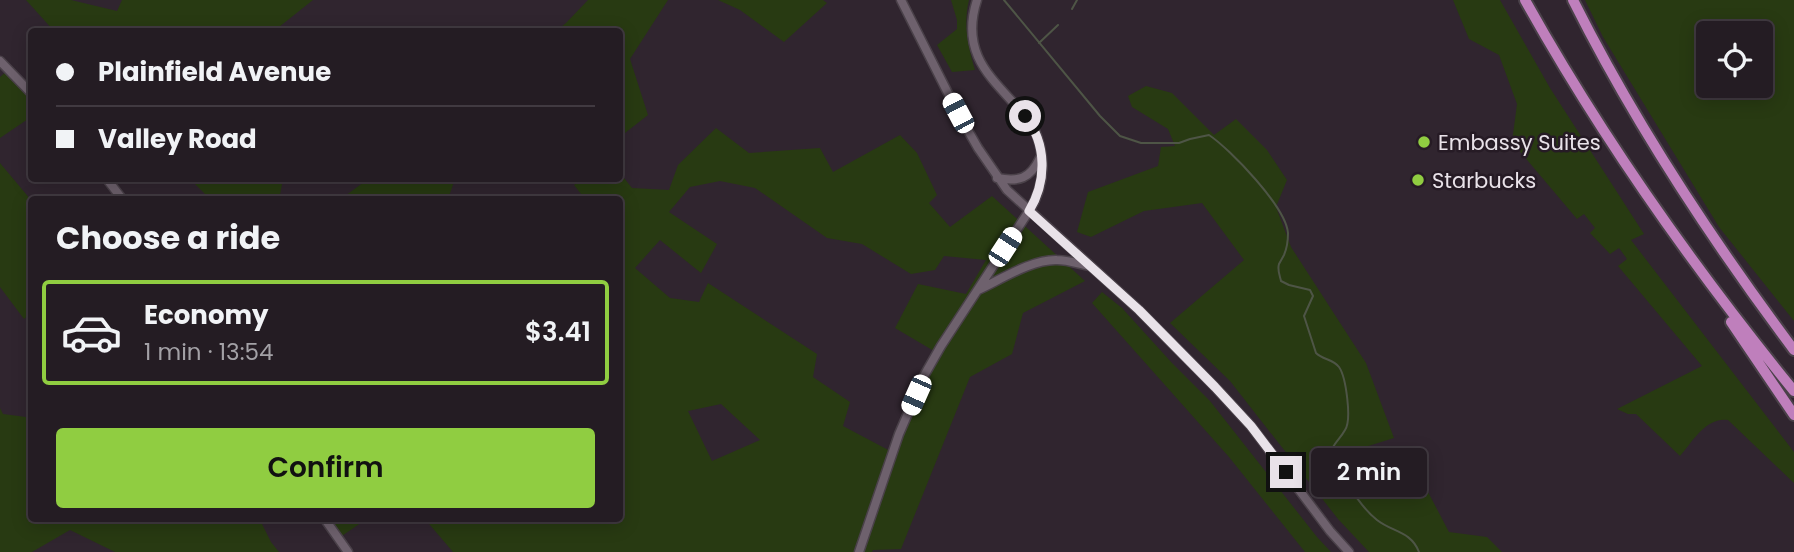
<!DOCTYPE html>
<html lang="en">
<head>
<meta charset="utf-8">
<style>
	:root { --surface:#241c23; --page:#2c252b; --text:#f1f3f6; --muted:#a3a1a6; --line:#413a41; --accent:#90cd41 }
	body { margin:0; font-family:Poppins,sans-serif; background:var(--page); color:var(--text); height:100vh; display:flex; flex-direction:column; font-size:26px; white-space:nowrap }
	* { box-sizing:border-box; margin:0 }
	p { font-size:23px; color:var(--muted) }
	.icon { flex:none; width:38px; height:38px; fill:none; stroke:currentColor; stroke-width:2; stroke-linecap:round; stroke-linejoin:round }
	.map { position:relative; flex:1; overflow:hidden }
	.sheet { position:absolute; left:28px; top:196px; width:595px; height:326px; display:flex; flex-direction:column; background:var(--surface); border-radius:7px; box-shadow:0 4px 18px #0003,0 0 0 2px var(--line) }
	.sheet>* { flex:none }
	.banner { position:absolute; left:28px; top:28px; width:595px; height:154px; border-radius:7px; box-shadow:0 4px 18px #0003,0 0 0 2px var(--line); display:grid; align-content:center; height:154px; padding:0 28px; background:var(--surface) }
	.controls { position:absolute; left:1696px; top:21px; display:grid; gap:14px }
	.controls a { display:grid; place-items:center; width:77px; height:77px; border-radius:7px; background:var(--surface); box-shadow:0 4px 18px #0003,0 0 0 2px var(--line); font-size:35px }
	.end { position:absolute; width:32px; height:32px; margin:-16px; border:9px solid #e9e2e9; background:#111; box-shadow:0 0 0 4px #111 }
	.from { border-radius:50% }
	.bubble { position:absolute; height:49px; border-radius:7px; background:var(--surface); box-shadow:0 4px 18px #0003,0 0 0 2px var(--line); font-size:23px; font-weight:600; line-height:49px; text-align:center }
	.car { position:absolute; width:21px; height:42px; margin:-21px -10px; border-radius:9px; box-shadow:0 0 5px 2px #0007; background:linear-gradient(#fff 24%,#345 0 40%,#fff 0 76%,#345 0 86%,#fff 0) }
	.banner b { display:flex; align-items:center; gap:24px; height:66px; font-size:26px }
	.banner b+b { border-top:2px solid var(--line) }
	.banner i { width:18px; height:18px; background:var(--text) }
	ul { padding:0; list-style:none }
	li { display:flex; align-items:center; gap:21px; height:105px; margin:0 14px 10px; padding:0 14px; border:4px solid transparent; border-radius:7px }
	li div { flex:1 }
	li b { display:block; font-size:26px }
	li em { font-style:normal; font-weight:600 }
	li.current { border-color:var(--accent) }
	li>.icon { width:63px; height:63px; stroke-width:1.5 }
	h2 { padding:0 28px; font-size:32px; line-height:84px }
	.button { display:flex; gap:14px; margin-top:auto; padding:14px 28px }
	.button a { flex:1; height:80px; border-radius:7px; background:var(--accent); color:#111; font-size:28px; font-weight:600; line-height:80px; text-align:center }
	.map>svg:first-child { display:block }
</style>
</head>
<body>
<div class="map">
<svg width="1794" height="552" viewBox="0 0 1794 552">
	<rect width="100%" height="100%" fill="#30252f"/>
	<!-- green -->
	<path fill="#283a12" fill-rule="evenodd" d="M26,0h45l46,11 5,-11h191l-39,31h-220z
		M588,0h80l-38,59 18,56 -23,18 -5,-11v-90l-64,-1 10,-8z
		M718,0h105l4,3 -43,39 -44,-32z
		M951,0h18c-6,25 -1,46 6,70l-23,2 -15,-27 20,-16v-9z
		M1453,0h47l50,88 94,146 -13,6 163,212v31l-66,-63c-22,-3 -35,21 -48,36l-44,-42h-8l-11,-5 85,-43 -84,-100 9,-7 -8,-11 -9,6 -20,-21 5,-5 -11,-14 -7,5 -65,-77 5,-38 -18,-49 -30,-16z
		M1585,0h209v321l-75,-94 -116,-190zM1708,33h52v53h-52z
		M8,70l15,17 8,-6v36l-31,21v-61z
		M1146,86l26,7 42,42 22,-16 31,31 20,30 -11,27 15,40 75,116 28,75 -58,18 17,27 63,-14 33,63 38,5 15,15h-133l-31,-33 -108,-138 -60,-58 74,-63 -42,-57 -58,8 -53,26 -14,-5 11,-40 70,-26 3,-19 14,-1 -7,-17 -36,-22 -4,-11z
		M716,128l33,25 71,-5 13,24 67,-37 17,18 20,42 -8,8 21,24 42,-31 93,85 -62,32 -11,41 -42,23 -69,172 -28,1 -1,2h-419l-29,-34h196v-318l-35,-1 -11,-14 8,-6 38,-1v-5l12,15 37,2 9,-25zM720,181l35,7 72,50 35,6 49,30 24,-4 9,-14 42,4 -20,34 -48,-10 -23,44 44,26 -9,16 -36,83 -51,-27 7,-24 -37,-25 4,-23 -109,-71 -9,19 -29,-4 -35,-30 25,-28 41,33 16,-29 -48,-32 21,-25zM721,404l39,36 -48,21 -24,-50z
		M0,163l31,37v113l-7,6 -24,-32z
		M190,179h93l-4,21 -69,-1z
		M368,179v-1l87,1 -7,20h-107z
		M1102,292l20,16 50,55 38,38 107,136 14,15h-26l-76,-95 -137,-154z
		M0,408l3,6 23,3 5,-3 1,104h227l12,24 8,10h-164l-45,-22 -38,22h-32z
		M324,518h44l-32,22z"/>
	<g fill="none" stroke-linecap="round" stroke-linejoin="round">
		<!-- stream -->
		<path stroke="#4e5546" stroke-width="2" d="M1004,0l96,116 20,20 21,7h38l11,-4 19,-4c21,14 77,72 79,98 0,7 -1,15 -4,22 0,0 -5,9 -5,9 -2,6 1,12 2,17l8,4 21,5 3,6 -9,20 12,37c7,7 17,6 23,14 7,10 13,53 6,63 -6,11 -15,15 -14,28 13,20 28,48 46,62 15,12 34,11 42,32
			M1072,9l5,-9
			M1039,43l19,-18"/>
		<defs>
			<path id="secondary" d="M901,0l57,113 20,35 29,42 132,120 76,77 36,39 79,105 19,21
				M0,61l32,33
				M106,178l17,22
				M997,178c22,4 33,1 43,-20
				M978,290c22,-10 54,-31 79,-30 11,0 22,4 33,6
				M324,518l24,34
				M859,552l40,-118 26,-60 16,-28 88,-135c17,-26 17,-57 4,-85 -31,-42 -76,-64 -56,-126"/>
			<path id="highway" d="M1525,0c77,138 169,268 269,391
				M1573,0c62,124 138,239 221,350
				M1731,322l63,93"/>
		</defs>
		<!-- secondary casing -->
		<use href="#secondary" stroke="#4a4149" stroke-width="11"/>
		<!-- highway casing -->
		<use href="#highway" stroke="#4a4149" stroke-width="14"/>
		<!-- secondary -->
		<use href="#secondary" stroke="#6e616d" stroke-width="8"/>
		<!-- highway -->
		<use href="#highway" stroke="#bf7fbc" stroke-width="10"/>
	</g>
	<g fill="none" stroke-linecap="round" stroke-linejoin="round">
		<!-- route -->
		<path stroke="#e9e2e9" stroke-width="9" d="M1025,116c22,28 22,65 4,95l110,99 76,77 36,39 35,46"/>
	</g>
	<!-- markers -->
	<g fill="#90cd41" stroke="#261b25" stroke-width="2.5">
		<circle cx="1424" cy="142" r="7"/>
		<circle cx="1418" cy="180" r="7"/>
	</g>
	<g text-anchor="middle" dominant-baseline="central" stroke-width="5" stroke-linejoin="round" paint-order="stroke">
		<!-- poi labels -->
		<g font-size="21" fill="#e9e2e9" stroke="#261b25" text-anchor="start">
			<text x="1438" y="142">Embassy Suites</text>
			<text x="1432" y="180">Starbucks</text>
		</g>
	</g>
</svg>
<div class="controls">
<a><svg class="icon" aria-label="locate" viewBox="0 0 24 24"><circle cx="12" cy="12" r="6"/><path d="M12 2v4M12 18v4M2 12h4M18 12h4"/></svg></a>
</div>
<i class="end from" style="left:1025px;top:116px"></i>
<i class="end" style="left:1286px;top:472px"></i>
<div class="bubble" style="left:1311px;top:448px;width:116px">2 min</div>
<i class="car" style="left:958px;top:113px;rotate:332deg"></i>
<i class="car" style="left:1005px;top:247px;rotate:33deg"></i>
<i class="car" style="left:916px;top:395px;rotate:204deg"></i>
<div class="banner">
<b><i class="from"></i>Plainfield Avenue</b>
<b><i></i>Valley Road</b>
</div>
<section class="sheet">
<h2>Choose a ride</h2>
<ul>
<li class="current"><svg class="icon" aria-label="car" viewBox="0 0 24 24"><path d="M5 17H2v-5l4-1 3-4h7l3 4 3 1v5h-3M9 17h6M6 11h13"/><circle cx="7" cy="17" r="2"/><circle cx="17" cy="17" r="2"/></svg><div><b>Economy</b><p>1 min · 13:54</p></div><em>$3.41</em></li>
</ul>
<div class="button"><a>Confirm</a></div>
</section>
</div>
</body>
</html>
